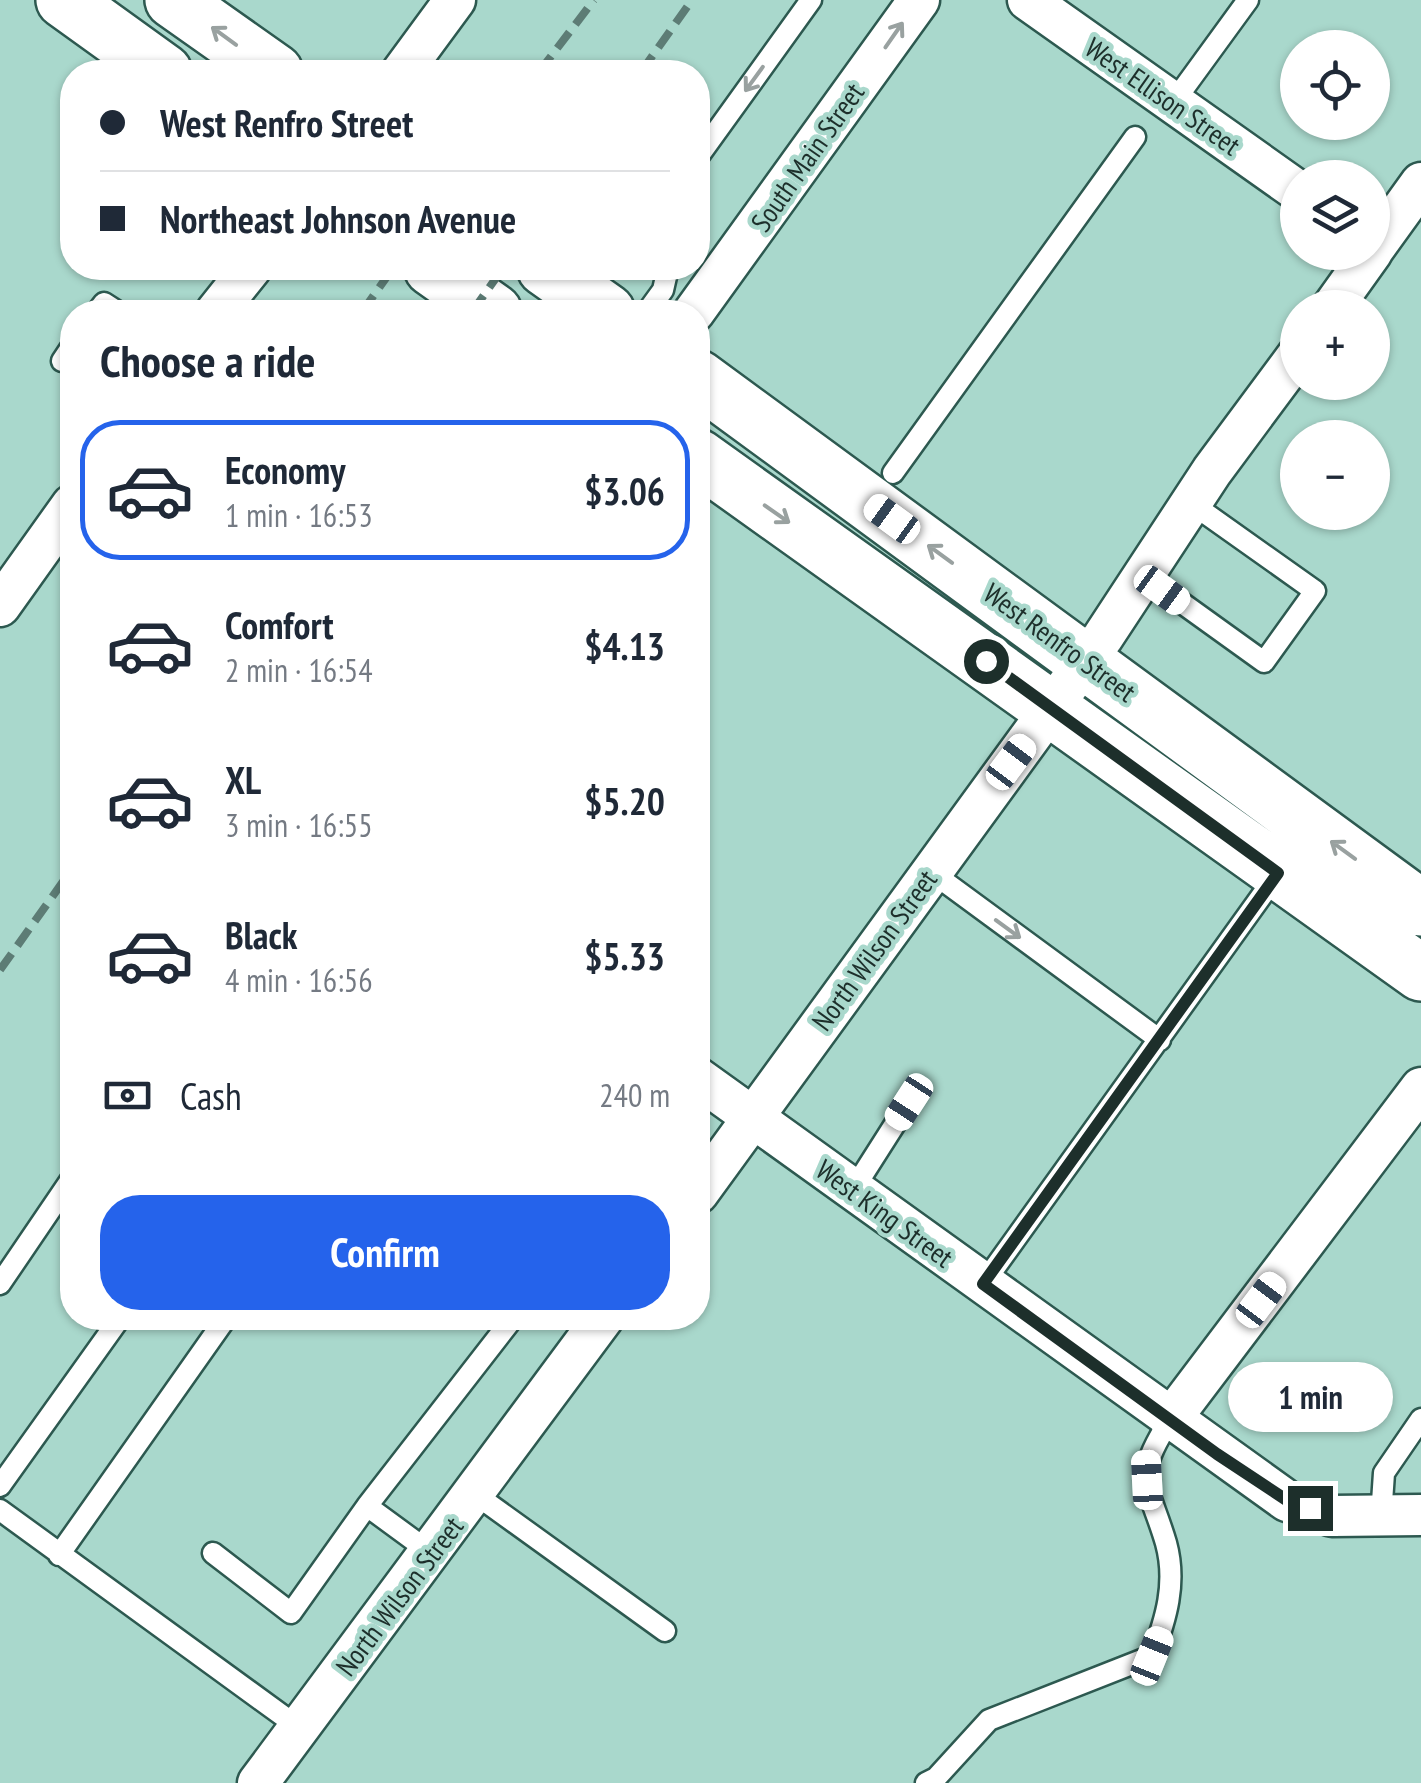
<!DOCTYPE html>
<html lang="en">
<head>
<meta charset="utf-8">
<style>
	:root { --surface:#fff; --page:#f2f2f3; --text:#1f2937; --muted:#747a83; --line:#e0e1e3; --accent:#2563eb }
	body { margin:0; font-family:"PT Sans Narrow",sans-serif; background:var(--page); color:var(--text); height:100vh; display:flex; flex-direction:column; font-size:38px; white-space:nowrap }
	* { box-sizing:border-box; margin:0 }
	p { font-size:32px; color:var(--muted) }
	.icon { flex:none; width:55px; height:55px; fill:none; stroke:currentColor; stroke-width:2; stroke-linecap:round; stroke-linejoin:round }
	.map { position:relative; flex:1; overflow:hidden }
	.drawer { position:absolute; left:60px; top:300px; width:650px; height:1030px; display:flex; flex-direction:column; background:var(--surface); border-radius:40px; box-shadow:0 2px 8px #0004 }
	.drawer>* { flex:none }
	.hud { position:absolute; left:60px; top:60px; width:650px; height:220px; border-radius:40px; box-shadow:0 2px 8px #0004; display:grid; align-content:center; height:220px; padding:0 40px; background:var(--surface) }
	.fabs { position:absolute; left:1280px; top:30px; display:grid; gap:20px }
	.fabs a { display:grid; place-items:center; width:110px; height:110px; border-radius:50%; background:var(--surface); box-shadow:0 2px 8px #0004; font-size:50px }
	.end { position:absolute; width:45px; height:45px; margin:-22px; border:12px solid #1d2f2b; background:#fff; box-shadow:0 0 0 5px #fff }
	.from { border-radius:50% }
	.bubble { position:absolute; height:70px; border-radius:35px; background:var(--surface); box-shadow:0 2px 8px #0004; font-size:32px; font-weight:800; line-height:70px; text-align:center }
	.car { position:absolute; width:30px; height:60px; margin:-30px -15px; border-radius:12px; box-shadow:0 0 8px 2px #0007; background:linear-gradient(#fff 24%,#345 0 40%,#fff 0 76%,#345 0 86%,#fff 0) }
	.hud b { display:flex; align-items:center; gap:35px; height:95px; font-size:38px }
	.hud b+b { border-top:2px solid var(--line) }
	.hud i { width:25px; height:25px; background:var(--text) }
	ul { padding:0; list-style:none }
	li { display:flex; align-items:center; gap:30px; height:140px; margin:0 20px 15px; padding:0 20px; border:5px solid transparent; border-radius:40px }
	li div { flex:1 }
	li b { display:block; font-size:38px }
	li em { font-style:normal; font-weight:800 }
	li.active { border-color:var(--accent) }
	li>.icon { width:90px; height:90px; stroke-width:1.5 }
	h2 { padding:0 40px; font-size:45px; line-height:120px }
	.pay { display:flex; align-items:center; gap:25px; height:110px; padding:0 40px; font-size:38px }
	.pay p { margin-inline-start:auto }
	.button { display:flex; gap:20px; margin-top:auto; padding:20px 40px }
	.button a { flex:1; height:115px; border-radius:40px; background:var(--accent); color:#fff; font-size:40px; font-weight:800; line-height:115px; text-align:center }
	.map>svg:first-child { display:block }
</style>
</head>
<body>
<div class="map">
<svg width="1421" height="1783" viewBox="0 0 1421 1783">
	<rect width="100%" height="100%" fill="#a9d8cc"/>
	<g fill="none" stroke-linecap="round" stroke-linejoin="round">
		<defs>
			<path id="service" d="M1173,103l75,-103
				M698,157l113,-157
				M97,312l7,-9 14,9
				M647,312l16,-22 5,-22
				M62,361l10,-15
				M893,473l242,-336
				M1143,575l121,87 51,-71 -124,-88
				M930,871l230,169
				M853,1190l56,-88
				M0,1284l72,-106
				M983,1284l295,-411
				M0,1486l120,-168
				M475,1494l190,137
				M367,1506l64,47
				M0,1510l301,219
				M1381,1517l3,-44 37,-54
				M213,1553l78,60 76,-107 146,-188
				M59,1555l167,-237
				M926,1783l10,-5 53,-58 163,-64c14,-37 25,-73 14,-113 -18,-61 -35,-63 4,-123"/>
			<path id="minor" d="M1028,0l270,191
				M402,72l53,-72
				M1372,251l49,-68
				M1332,308l40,-56
				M216,312l35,-44
				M694,312l225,-312
				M0,606l72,-101
				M698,1078l589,423 45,15 89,-1
				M698,1193l405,-556 109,-166 86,-116
				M1170,1420l251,-332
				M258,1783l345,-465"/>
			<path id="secondary" d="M64,0l100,72
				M173,0l102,72
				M432,268l62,44
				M545,268l62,44
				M698,378l723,530
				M698,457l723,516"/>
		</defs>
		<!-- service casing -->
		<use href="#service" stroke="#2d5950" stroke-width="25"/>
		<!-- minor casing -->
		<use href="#minor" stroke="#2d5950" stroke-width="45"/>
		<!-- secondary casing -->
		<use href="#secondary" stroke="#2d5950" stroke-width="60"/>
		<!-- service -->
		<use href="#service" stroke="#fff" stroke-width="20"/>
		<!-- minor -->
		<use href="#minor" stroke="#fff" stroke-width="40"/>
		<!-- secondary -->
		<use href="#secondary" stroke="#fff" stroke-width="55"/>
		<!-- rail -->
		<path stroke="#5d7c75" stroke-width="8" stroke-dasharray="20 10" stroke-linecap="butt" d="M539,72l55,-72
			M641,72l51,-72
			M362,312l31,-44
			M472,312l31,-44
			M0,970l72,-101"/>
	</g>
	<!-- one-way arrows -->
	<defs><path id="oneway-shaft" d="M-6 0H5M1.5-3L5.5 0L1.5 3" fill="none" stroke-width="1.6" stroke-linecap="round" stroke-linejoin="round" transform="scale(2.5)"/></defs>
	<g stroke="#99a1a0">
		<use href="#oneway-shaft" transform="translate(894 35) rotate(-55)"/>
		<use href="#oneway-shaft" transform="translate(224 36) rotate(-144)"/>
		<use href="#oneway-shaft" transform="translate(754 79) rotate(126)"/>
		<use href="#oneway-shaft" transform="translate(777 514) rotate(35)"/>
		<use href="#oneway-shaft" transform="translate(940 554) rotate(-144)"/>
		<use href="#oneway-shaft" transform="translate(1343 850) rotate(-144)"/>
		<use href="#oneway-shaft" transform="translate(1008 929) rotate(36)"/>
	</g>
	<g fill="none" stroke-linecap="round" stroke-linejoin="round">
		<!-- route -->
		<path stroke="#1d2f2b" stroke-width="12" d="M986,661l292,212 -295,411 234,170 71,47 22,7"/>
	</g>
	<g text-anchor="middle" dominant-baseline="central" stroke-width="9" stroke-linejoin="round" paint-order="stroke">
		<!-- street labels -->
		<g font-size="28" fill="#1d2f2b" stroke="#a9d8cc">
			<text transform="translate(1163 96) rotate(35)">West Ellison Street</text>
			<text transform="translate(807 157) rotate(-55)">South Main Street</text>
			<text transform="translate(1060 642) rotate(36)">West Renfro Street</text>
			<text transform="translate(874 950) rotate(-54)">North Wilson Street</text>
			<text transform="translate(885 1213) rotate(36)">West King Street</text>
			<text transform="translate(399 1596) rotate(-53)">North Wilson Street</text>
		</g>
	</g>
</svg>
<div class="fabs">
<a><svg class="icon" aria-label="locate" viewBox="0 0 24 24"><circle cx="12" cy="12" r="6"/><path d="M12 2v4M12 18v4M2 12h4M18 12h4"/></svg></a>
<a><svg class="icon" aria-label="layers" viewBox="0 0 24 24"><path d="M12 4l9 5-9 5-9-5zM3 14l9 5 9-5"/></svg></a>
<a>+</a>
<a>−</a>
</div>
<i class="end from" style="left:986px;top:661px"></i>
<i class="end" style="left:1310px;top:1508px"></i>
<div class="bubble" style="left:1228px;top:1362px;width:165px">1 min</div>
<i class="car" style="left:892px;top:519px;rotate:306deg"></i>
<i class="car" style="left:1162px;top:590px;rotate:126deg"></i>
<i class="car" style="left:1011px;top:762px;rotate:37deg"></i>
<i class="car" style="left:909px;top:1102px;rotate:213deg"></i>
<i class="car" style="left:1261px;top:1300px;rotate:37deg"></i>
<i class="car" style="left:1147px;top:1480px;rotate:357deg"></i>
<i class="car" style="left:1152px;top:1656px;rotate:22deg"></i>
<div class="hud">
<b><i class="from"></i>West Renfro Street</b>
<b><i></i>Northeast Johnson Avenue</b>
</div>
<section class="drawer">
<h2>Choose a ride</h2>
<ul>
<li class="active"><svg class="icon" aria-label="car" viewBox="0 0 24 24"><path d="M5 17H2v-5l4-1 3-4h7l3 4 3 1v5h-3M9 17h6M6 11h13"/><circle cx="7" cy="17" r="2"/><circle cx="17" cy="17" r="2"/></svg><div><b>Economy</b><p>1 min · 16:53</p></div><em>$3.06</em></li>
<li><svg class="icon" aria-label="car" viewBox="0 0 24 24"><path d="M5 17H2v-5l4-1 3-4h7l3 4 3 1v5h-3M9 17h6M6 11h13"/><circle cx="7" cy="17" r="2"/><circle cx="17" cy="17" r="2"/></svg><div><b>Comfort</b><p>2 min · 16:54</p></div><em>$4.13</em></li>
<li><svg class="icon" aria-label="car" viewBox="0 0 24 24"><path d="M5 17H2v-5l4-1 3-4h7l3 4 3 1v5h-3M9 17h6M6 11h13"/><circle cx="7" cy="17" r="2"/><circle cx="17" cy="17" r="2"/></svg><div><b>XL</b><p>3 min · 16:55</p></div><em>$5.20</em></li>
<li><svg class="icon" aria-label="car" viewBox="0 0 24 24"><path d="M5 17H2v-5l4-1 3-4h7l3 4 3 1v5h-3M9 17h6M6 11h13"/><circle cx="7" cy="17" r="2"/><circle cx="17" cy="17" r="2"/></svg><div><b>Black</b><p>4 min · 16:56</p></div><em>$5.33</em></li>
</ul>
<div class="pay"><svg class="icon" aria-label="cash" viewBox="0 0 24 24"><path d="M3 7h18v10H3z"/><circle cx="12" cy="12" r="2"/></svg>Cash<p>240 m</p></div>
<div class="button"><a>Confirm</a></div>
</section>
</div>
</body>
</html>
